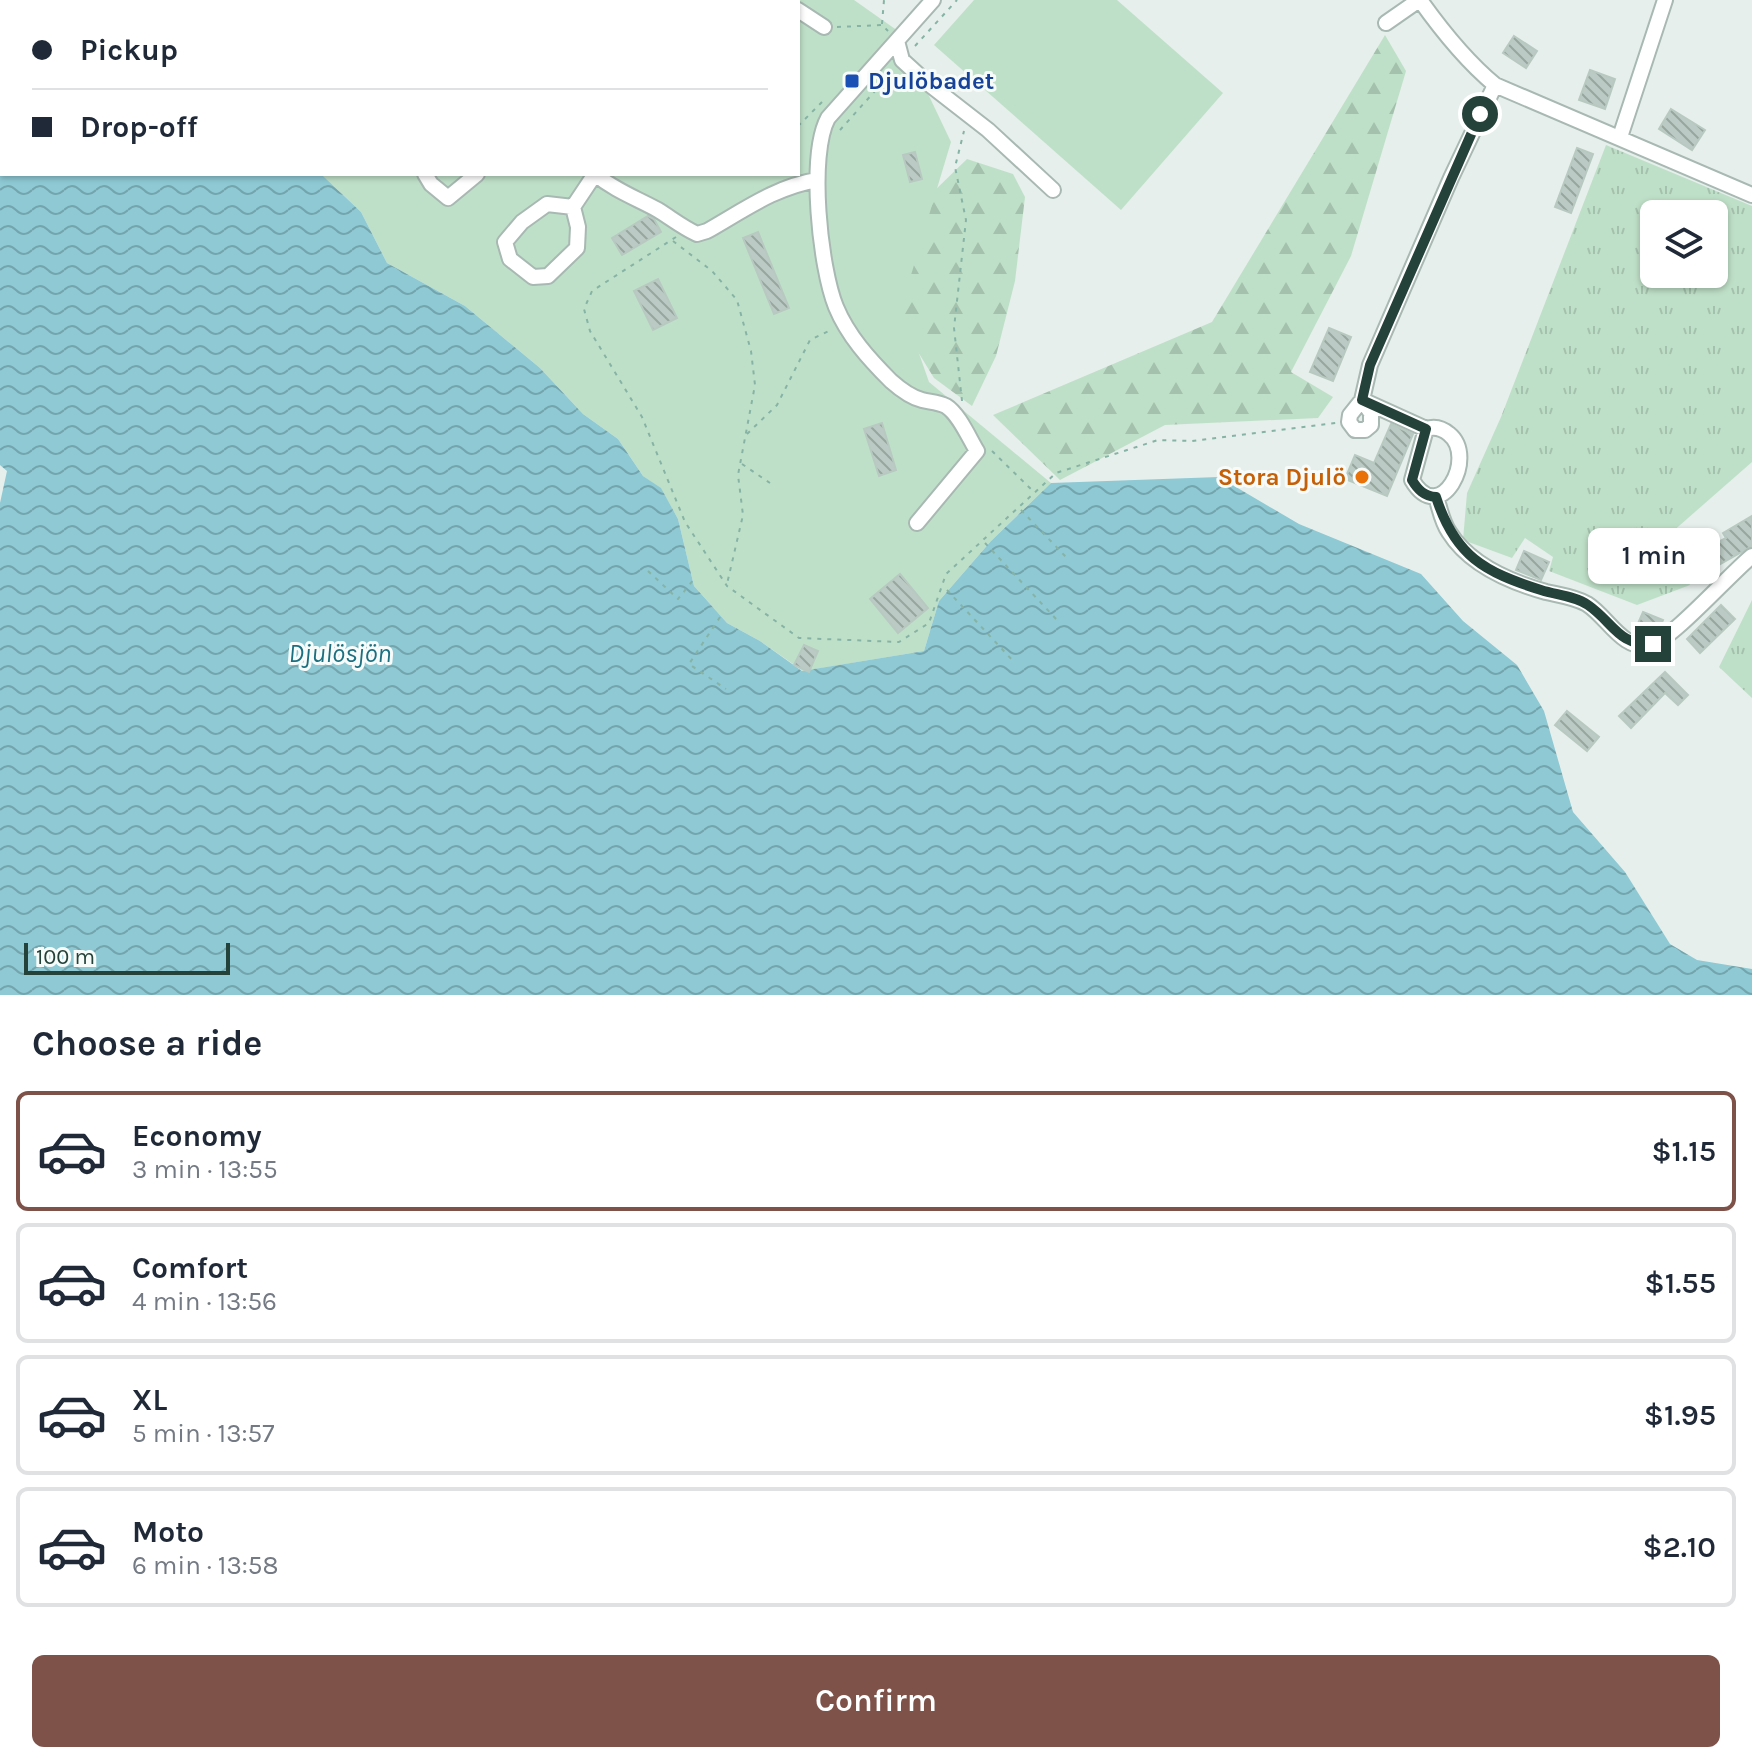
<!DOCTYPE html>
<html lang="en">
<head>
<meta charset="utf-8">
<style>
	:root { --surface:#fff; --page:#f6f6f7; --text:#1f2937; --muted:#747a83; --line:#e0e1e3; --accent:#7f5249 }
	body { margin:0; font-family:Karla,sans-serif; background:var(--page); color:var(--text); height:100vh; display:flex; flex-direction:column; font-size:30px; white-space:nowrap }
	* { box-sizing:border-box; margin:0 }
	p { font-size:26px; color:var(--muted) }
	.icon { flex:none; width:44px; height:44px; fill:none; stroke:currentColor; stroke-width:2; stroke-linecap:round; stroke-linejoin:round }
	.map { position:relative; height:995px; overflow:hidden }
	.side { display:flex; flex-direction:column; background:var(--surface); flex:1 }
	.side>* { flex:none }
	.banner { position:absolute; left:0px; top:0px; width:800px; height:176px; box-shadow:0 2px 6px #0004; display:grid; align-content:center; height:176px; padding:0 32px; background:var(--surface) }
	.buttons { position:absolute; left:1640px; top:200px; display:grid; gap:16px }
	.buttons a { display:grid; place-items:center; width:88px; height:88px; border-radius:12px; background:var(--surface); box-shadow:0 2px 6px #0004; font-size:40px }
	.scale { position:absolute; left:24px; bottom:20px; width:206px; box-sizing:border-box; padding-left:8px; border:4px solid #24423a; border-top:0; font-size:22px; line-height:28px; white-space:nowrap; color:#24423a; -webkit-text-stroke:6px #f7fbf9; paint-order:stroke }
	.end { position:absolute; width:36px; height:36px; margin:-18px; border:10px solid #24423a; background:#fff; box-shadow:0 0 0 4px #fff }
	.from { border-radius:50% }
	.bubble { position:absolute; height:56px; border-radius:12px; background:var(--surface); box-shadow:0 2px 6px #0004; font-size:26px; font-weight:600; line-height:56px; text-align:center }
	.banner b { display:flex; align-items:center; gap:28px; height:76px; font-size:30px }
	.banner b+b { border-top:2px solid var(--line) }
	.banner i { width:20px; height:20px; background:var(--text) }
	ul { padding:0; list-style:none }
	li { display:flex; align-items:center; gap:24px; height:120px; margin:0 16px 12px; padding:0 16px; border:4px solid var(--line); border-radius:12px }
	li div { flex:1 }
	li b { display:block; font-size:30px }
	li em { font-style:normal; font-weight:600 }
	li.active { border-color:var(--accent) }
	li>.icon { width:72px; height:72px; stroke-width:1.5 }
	h2 { padding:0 32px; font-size:36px; line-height:96px }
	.button { display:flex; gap:16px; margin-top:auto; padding:16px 32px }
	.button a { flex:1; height:92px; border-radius:12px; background:var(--accent); color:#fff; font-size:32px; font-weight:600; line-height:92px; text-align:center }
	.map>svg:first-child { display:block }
</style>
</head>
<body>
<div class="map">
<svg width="1752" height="995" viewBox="0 0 1752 995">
	<defs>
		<pattern id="grass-tufts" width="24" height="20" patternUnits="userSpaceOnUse" patternTransform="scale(2)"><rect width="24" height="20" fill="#bfe0c8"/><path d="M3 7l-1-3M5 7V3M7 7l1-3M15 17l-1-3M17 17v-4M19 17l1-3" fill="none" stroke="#a4c1ad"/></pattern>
		<pattern id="forest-firs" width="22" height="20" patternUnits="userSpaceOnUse" patternTransform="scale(2)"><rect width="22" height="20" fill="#bfe0c8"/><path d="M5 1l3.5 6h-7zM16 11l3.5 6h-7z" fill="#a4c1ad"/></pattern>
		<pattern id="water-waves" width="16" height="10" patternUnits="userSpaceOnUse" patternTransform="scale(2)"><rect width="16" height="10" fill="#8ec9d4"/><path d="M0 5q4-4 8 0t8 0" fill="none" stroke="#74a5ad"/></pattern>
		<pattern id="building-back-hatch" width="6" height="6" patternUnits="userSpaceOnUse" patternTransform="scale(2)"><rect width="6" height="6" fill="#bbcac4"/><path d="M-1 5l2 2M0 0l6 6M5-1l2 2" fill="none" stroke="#98a6a0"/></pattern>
	</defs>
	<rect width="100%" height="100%" fill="#e6efeb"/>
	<!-- grass -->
	<path fill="url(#grass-tufts)" fill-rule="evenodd" d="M1606,145l146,61v256l-89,78 27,45 -53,20 -88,-34 4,-14 -28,-19 -13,20 -49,-18 4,-47 34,-76zM1654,214h60v60h-60z
		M1752,600v98l-33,-31z"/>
	<!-- forest -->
	<path fill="url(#forest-firs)" d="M105,0h267l-263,2z
		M1385,35l21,36 -55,185 -60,116 42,25 -15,21 -153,7 -105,55 -67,-65 219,-93z
		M967,159l46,15 12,23 -10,84 -19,75 -24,50 -38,-28 -43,-70 2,-77z"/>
	<!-- park -->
	<path fill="#bfe0c8" d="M372,0h482l44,31 53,111 -49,163 27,77 122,101 -60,58 -52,60 -15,50 -121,20 -43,-30 -33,-18 -33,-37 -16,-67 -17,-30 -18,-13 -25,-37 -35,-25 -43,-46 -75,-62 -78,-43 -26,-51 -40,-38h477v-172h-430z
		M974,0h143l106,93 -102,117 -187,-165z"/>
	<!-- water -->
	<path fill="url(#water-waves)" d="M0,0l109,2h-107v172h319l40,38 26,51 78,43 75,62 43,46 35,25 25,37 18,12 17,31 16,67 33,37 33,18 42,30 122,-20 15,-50 52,-60 60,-58 168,-6 80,47 122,50 42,47 54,44 27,46 29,101 52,60 45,72 27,16 55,9v26h-1752v-492l7,-32 -7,-6z"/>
	<!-- building -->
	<path fill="url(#building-back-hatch)" stroke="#b8c9c2" stroke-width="2" d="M1514,36l23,15 -11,17 -23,-15z
		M1590,70l25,9 -10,30 -26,-9z
		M1671,109l34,21 -13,20 -33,-21z
		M1577,148l16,6 -22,59 -16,-6z
		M915,152l7,27 -12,3 -7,-27z
		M648,216l6,3 7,13 -39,23 -10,-17z
		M758,232l31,76 -15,6 -31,-76z
		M658,279l19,39 -24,12 -19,-39z
		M1329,328l22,9 -18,44 -23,-9z
		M882,423l14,47 -17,6 -15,-47z
		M1391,424l22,10 -26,62 -42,-17 10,-24 19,8z
		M1752,516v30l-42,24 2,4 -13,7 -9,-17 26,-13 -3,-6 13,-7 -3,-5z
		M1524,551l25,11 -8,18 -25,-10z
		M900,574l28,34 -30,25 -28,-34z
		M1721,605l14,14 -35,34 -13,-14z
		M1643,612l20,8 -4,9 -9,5 -14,-6z
		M804,645l14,6 -9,21 -15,-7z
		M1665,672l23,23 -10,10 -13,-12 -34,35 -12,-12z
		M1567,711l32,26 -12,14 -32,-26z"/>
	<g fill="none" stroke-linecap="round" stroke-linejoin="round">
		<defs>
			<path id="minor" d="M458,0l3,2
				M721,0l6,2
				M782,0l3,2
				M1420,0c22,31 45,60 75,85l257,110
				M414,2l3,-2
				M565,2l1,-2
				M629,2l1,-2
				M683,2l1,-2
				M798,10l26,17
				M1386,23l33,-23
				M897,41l5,19 23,21 63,49 65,60
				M1620,137l45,-137
				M425,174l6,10 17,14 29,-24
				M595,174c19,16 41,24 63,36 13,8 24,17 39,24l10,-3c37,-21 68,-44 110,-51
				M573,207l-26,-3 -25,18 -17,20 5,17 23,18 15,-1 29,-28 1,-21 -5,-20 22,-33
				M1426,429l-14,51c28,48 66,-23 37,-46 -7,-6 -14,-8 -23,-5l-64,-29 -12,15 -1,7 6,8h10l6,-5v-12l-9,-13 8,-35 81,-187 44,-93
				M1436,497c4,12 6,25 13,35 20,32 61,50 97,60 13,3 29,5 41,12 21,13 35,47 64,41 20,-5 80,-72 101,-89
				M917,523l60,-72c-8,-13 -18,-37 -31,-45 -8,-4 -16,-4 -24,-6 -12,-3 -22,-11 -31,-19 -22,-22 -43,-45 -55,-74 -16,-39 -28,-152 -8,-189l105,-118"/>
		</defs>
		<!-- minor casing -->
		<use href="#minor" stroke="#a8b8b2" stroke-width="18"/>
		<!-- path -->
		<path stroke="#86b3a5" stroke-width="2" stroke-dasharray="4 6" stroke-linecap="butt" d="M882,24l2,-24
			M837,27l45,-2 6,6
			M915,46l42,-46
			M798,126l26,-26
			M840,130l52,-58
			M676,237l-84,54 -8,18 6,22 52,86 43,105 42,64 72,52 100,4 30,-19 17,-49 110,-101 102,-33 34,1 144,-18
			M673,241l39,30 25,29 14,51 4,34 -17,90 5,40 -16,69
			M962,401l-8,-73 12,-108 -11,-53 9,-36
			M747,434l30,-29 33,-65 21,-10
			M992,451l41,40
			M742,464l28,19
			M1021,510l45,47
			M985,543l72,77
			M648,571l30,28 16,-20
			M947,590l68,73
			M720,617l-31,47 37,25"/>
		<!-- minor -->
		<use href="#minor" stroke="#fff" stroke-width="14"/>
	</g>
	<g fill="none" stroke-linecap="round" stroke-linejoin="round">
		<!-- route -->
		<path stroke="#24423a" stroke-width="10" d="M1480,114l-110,251 -8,35 64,29 -14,51c6,10 12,16 24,17 19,59 48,75 105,93 15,5 34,6 47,15 25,17 30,41 65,39"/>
	</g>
	<!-- markers -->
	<rect fill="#1a4fb4" stroke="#f7fbf9" stroke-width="3" x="844" y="73" width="16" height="16" rx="4"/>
	<circle fill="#e8710a" stroke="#f7fbf9" stroke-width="3" cx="1362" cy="477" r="8"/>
	<g text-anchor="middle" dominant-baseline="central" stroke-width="6" stroke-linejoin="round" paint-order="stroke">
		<!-- transit labels -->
		<g font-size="24" font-weight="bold" fill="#164399" stroke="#f7fbf9" text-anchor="start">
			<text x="868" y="81">Djulöbadet</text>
		</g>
		<!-- food labels -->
		<g font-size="24" font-weight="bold" fill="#c56008" stroke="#f7fbf9" text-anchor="end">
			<text x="1346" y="477">Stora Djulö</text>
		</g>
		<!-- water labels -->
		<g font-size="26" font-style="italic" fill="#1c6f80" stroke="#f7fbf9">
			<text x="340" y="653">Djulösjön</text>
		</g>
	</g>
</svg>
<div class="buttons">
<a><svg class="icon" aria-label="layers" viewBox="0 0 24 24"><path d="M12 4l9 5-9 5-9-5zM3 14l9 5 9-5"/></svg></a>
</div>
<div class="scale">100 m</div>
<i class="end from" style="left:1480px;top:114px"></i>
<i class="end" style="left:1653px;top:644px"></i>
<div class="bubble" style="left:1588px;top:528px;width:132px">1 min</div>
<div class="banner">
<b><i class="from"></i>Pickup</b>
<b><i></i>Drop-off</b>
</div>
</div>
<section class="side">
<h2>Choose a ride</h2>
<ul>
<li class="active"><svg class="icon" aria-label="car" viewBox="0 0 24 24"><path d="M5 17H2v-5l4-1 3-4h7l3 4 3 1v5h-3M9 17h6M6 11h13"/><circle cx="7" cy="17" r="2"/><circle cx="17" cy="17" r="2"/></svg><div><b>Economy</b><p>3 min · 13:55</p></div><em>$1.15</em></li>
<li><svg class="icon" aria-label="car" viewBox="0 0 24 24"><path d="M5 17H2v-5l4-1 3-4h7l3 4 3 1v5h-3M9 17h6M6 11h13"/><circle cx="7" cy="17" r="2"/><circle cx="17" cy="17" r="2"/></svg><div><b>Comfort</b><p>4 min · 13:56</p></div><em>$1.55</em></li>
<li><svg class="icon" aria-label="car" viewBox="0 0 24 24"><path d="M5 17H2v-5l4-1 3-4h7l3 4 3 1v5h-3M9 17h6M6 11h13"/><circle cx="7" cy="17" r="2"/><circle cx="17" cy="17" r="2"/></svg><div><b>XL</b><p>5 min · 13:57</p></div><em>$1.95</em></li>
<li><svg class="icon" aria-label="car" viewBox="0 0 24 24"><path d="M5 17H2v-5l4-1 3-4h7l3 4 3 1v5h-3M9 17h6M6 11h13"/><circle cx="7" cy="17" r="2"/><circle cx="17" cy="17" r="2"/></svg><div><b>Moto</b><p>6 min · 13:58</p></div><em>$2.10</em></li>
</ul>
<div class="button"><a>Confirm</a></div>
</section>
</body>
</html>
